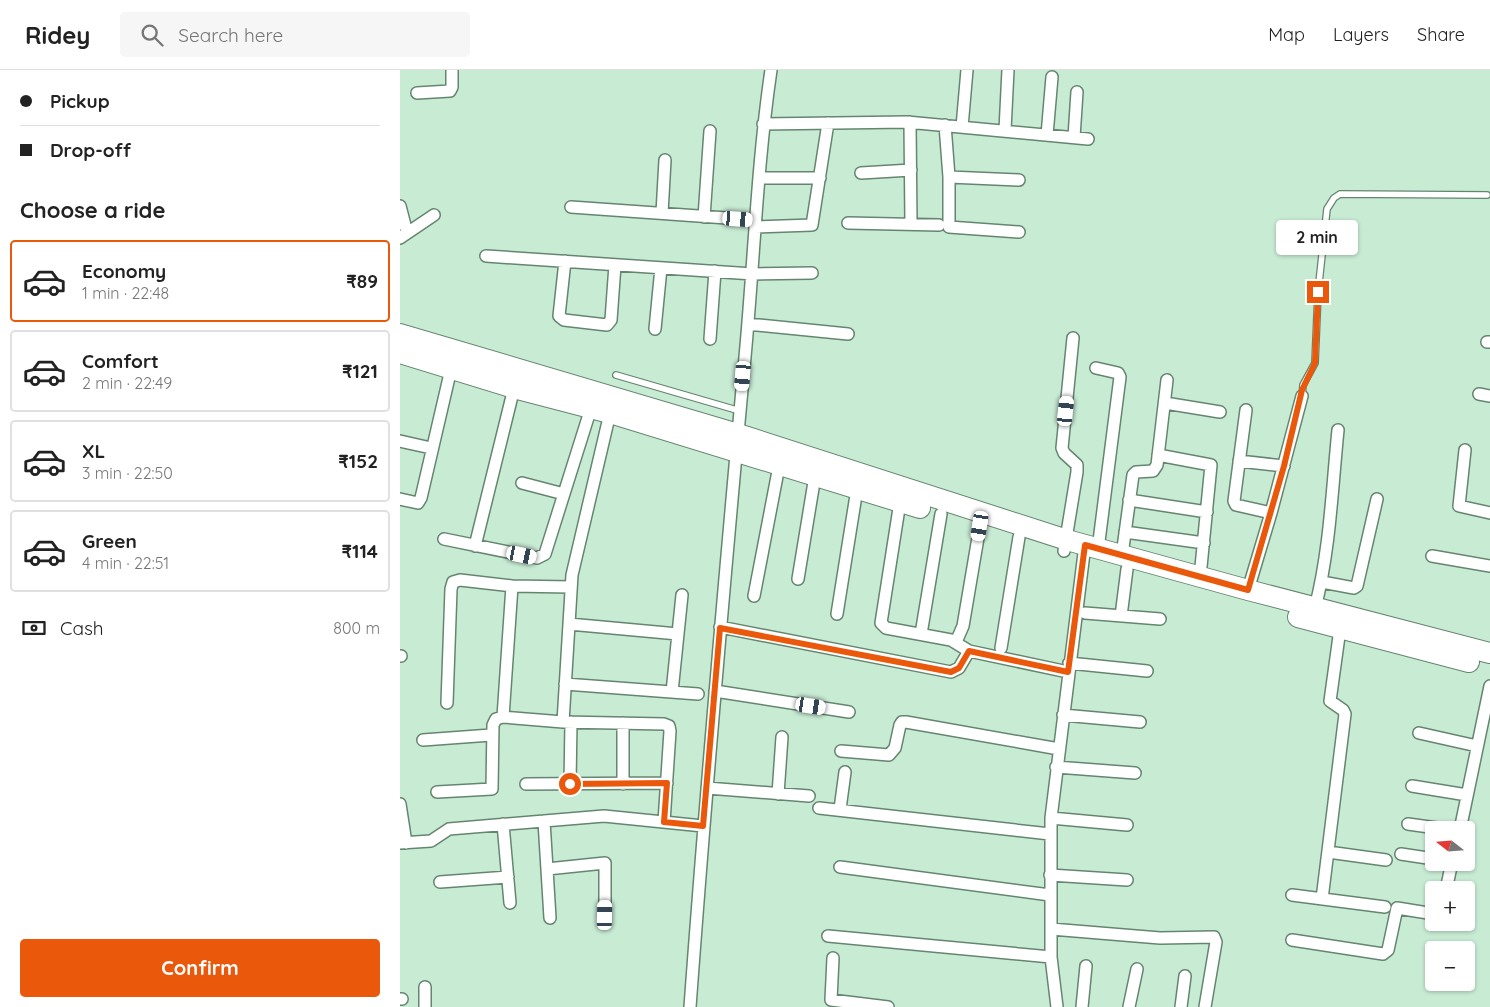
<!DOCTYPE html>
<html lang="en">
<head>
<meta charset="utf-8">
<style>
	:root { --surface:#fff; --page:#f6f6f6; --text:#222; --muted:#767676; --line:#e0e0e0; --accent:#ea580c }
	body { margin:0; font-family:Quicksand,sans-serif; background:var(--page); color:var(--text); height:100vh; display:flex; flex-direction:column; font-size:19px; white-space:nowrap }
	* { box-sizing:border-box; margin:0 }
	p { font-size:16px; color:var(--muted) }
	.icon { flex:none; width:28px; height:28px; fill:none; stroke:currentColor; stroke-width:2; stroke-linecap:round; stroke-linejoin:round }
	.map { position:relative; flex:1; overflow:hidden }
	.sheet { display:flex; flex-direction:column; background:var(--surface); width:400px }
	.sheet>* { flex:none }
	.hud { display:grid; align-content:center; height:110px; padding:0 20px; background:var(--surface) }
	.needle { width:32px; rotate:287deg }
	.controls { position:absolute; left:1025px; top:751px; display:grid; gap:10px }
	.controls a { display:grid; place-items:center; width:50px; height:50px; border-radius:5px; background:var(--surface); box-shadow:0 1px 4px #0004; font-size:25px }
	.end { position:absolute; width:22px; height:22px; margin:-11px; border:6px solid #ea580c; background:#fff; box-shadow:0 0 0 2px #fff }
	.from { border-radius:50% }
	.bubble { position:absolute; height:35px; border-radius:5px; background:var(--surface); box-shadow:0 1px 4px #0004; font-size:16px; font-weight:800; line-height:35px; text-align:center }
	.car { position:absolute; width:15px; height:30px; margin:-15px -8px; border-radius:6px; box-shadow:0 0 4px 1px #0007; background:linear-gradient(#fff 24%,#345 0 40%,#fff 0 76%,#345 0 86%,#fff 0) }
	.hud b { display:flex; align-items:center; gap:18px; height:48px; font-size:19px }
	.hud b+b { border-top:1px solid var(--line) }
	.hud i { width:12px; height:12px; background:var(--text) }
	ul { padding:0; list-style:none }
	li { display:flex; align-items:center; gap:15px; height:82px; margin:0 10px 8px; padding:0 10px; border:2px solid var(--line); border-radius:5px }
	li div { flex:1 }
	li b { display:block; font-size:19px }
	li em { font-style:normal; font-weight:800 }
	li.on { border-color:var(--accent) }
	li>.icon { width:45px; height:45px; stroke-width:1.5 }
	h2 { padding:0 20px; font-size:22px; line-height:60px }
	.pay { display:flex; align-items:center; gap:12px; height:55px; padding:0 20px; font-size:19px }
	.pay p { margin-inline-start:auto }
	.button { display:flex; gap:10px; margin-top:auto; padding:10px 20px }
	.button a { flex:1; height:58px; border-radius:5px; background:var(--accent); color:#fff; font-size:20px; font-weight:800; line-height:58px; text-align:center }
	header { display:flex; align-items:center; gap:30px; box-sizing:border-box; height:70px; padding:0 25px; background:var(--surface); border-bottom:1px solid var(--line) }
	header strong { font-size:24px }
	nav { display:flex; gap:28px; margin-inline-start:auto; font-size:18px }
	.search { width:350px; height:45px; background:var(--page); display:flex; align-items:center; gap:12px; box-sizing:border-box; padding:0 18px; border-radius:5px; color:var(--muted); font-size:19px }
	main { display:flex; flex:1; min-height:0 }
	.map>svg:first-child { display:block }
</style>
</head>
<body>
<header>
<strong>Ridey</strong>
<div class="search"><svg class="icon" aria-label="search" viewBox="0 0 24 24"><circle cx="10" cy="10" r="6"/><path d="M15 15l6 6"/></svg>Search here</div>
<nav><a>Map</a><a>Layers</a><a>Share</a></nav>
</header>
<main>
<section class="sheet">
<div class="hud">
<b><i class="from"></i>Pickup</b>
<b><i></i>Drop-off</b>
</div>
<h2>Choose a ride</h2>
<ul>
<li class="on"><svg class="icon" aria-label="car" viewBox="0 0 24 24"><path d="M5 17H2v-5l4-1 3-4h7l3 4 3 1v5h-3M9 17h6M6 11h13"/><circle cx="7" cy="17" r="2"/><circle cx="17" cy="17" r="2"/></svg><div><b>Economy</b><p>1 min · 22:48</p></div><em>₹89</em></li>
<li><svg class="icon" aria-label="car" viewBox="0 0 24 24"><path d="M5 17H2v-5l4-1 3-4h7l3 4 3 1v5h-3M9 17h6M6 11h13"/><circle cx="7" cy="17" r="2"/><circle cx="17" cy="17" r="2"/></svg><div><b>Comfort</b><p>2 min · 22:49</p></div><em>₹121</em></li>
<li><svg class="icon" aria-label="car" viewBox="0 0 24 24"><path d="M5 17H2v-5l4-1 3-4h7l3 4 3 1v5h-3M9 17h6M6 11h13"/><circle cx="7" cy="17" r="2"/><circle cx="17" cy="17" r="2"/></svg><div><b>XL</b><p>3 min · 22:50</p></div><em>₹152</em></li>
<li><svg class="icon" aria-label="car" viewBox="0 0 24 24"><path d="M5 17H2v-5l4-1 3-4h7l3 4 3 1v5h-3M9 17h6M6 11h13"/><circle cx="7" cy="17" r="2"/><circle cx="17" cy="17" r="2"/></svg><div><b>Green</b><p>4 min · 22:51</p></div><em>₹114</em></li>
</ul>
<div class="pay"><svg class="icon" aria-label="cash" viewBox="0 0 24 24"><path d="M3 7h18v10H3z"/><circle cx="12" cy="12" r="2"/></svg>Cash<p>800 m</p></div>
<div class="button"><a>Confirm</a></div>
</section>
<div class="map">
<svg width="1090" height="937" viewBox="0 0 1090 937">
	<rect width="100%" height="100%" fill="#c8ebd4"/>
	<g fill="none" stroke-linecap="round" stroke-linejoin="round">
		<defs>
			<path id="lane" d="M216,305l124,36
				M902,326l1,-11 12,-22 3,-71 9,-83 7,-11 6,-4 147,1"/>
			<path id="street" d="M17,23l33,-2 2,-4v-17
				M510,52l1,102
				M363,54l144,-2 181,17
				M545,55l4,52v50l70,5
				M562,57l5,-57
				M605,60l3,-60
				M647,65l5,-58
				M674,67l3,-45
				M461,103l50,-3
				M549,107l70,3
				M359,108h61
				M0,136l7,27
				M171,137l184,13
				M262,143l3,-53
				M304,147l6,-86
				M448,153l91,2
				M355,157l57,-2 16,-102
				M0,168l34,-23
				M86,186l267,18 59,-1
				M165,191l-6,55 5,4 43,5 4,-5 4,-55
				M348,254l100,10
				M255,259l6,-61
				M310,269l5,-68
				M1087,272h3
				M696,298l22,5 2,4 -22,172
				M1079,324l11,2
				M765,333l55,9
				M846,340l-12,91 2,4 35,8
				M0,371l31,7
				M1065,380l-6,56 31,7
				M758,385l53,10 -11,112
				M839,391l45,5
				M122,413l42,11
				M0,429l18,4 3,-5 30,-129
				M729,430l78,12
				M500,432l-19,121 5,5 65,12 18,11
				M725,462l79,11
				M44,469l93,19 8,-4 46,-146
				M75,476l39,-158
				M664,481l13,-79v-7l-13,-12 -2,-5 11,-110
				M722,485l11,-80 3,-3 17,-1 4,-6 10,-85
				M1032,486l58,10
				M398,509l17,-103
				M922,512l32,6 3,-2 20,-87
				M848,520l23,-77 31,-117
				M354,526l25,-130
				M915,538c15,-58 17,-119 23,-178
				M685,543l75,6
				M437,544l20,-125
				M721,546l6,-47
				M169,554l109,10
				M320,557l231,45 8,-4 10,-17 99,21
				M521,564l20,-120
				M556,572l7,-16 17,-100
				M601,578l18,-111
				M0,586h1
				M669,593l78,8
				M165,614l133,10
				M315,621l134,21
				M272,622l10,-97
				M47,633l4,-114 2,-7 7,-2 52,6 59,1
				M663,645l77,7
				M103,647l9,-131
				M163,652l9,-147 38,-162
				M1019,663l58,13
				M23,670l68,-5
				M441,681l48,4 6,-7 5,-23 2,-3h4l153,27
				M656,697l79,6
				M126,714l141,-1
				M170,714l1,-62
				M223,714v-61
				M1012,716l55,9
				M307,718l102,8
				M37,722l55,-3 1,-64 3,-6 7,-2 60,5 101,2 5,2 1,5 -6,91
				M378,724l4,-57
				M0,734l6,39
				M419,738l231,26
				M440,739l5,-37
				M651,748l76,7
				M144,751l6,97
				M103,754l7,79
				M1008,754l43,6
				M1060,760l30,-144
				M0,773l31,-2 18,-12 155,-13 99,10
				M928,782l58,8
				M1001,784l33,5
				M440,797l210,28
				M147,799l58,-6v52
				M650,805l77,5
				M40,812l68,-5
				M1046,820l6,-28
				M892,825l93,12
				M922,829l23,-185 -2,-4 -13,-9 10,-72
				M651,859l109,9 54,-1 2,5 -11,65
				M428,866l223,21
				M892,870l91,14 5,-4 9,-42 37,6
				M433,888l-2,42 57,7
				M0,929h2
				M25,937v-20
				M290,937c16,-217 35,-434 55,-650 9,-96 12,-192 26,-287
				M657,937l-6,-50v-139l34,-273
				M682,937l4,-41
				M729,937l8,-38
				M781,937l4,-31"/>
			<path id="highway" d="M0,264l338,100 329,106 181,50 242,63
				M0,283l114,35 96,25 310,95
				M898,547l171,45"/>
		</defs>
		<!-- lane casing -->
		<use href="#lane" stroke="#658570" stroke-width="8"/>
		<!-- street casing -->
		<use href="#street" stroke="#658570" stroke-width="14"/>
		<!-- highway casing -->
		<use href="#highway" stroke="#658570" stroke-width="22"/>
		<!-- lane -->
		<use href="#lane" stroke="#fff" stroke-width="5.5"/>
		<!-- street -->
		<use href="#street" stroke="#fff" stroke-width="11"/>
		<!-- highway -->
		<use href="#highway" stroke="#fff" stroke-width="20"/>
	</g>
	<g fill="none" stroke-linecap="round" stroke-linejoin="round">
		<!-- route -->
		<path stroke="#ea580c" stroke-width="6" d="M170,714l97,-1 -3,39 39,4 17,-198 231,44 8,-4 10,-17 99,21 17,-127 163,45 36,-124 18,-76 13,-27 3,-71"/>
	</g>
</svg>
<div class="controls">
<a><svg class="needle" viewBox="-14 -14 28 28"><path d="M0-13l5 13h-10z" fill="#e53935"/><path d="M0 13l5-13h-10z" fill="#767676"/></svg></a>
<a>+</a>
<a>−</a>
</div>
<i class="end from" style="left:170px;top:714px"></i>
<i class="end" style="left:918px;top:222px"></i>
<div class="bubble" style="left:876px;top:150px;width:82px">2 min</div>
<i class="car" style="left:338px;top:149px;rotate:94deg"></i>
<i class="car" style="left:343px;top:306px;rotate:185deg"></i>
<i class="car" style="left:666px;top:341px;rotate:6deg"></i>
<i class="car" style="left:580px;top:456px;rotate:189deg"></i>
<i class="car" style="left:122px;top:485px;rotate:102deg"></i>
<i class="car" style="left:411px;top:636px;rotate:99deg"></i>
<i class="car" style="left:205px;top:845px;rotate:1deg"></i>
</div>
</main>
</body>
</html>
